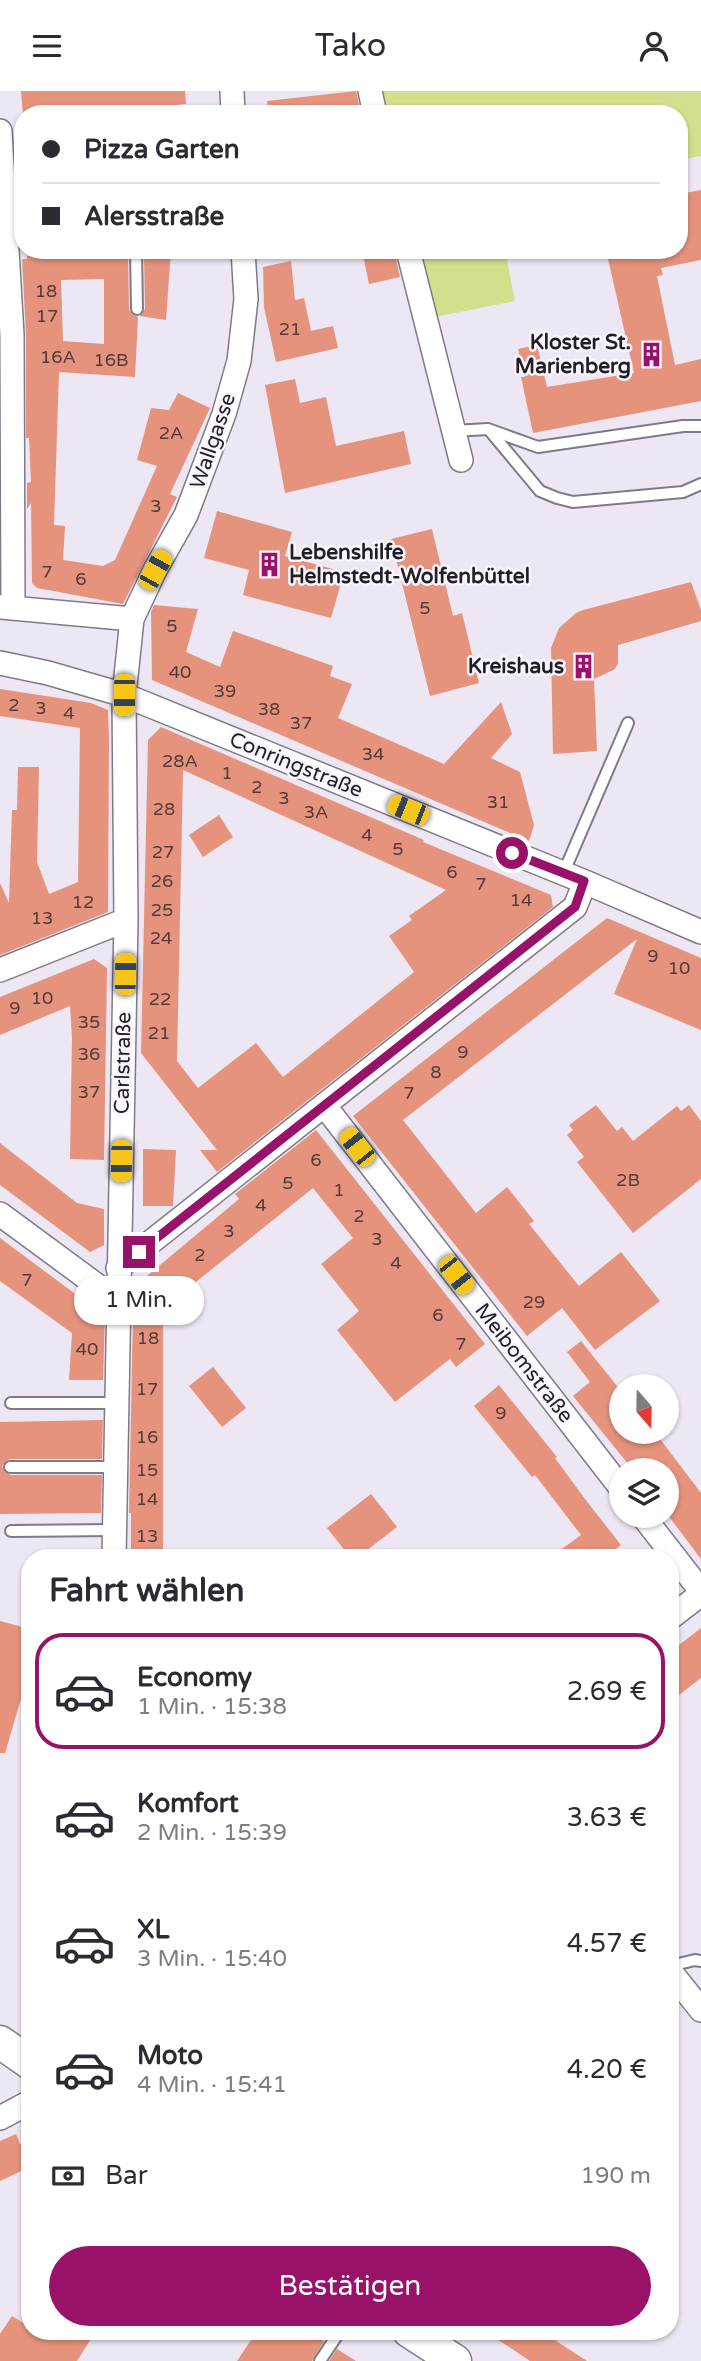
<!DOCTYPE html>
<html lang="de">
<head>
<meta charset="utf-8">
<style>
	:root { --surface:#fff; --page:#f2f2f3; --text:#2b2b33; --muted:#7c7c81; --line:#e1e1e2; --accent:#971268 }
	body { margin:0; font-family:"Varela Round",sans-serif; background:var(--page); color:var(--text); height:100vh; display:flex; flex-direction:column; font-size:26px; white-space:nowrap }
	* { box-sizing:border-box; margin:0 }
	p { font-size:23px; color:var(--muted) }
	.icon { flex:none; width:38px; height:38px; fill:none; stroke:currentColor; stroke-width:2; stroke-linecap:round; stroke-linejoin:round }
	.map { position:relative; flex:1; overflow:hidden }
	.panel { position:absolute; left:21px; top:1458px; width:658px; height:791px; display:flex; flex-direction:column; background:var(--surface); border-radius:28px; box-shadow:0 2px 5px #0004 }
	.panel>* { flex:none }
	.guide { position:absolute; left:14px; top:14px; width:674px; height:154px; border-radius:28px; box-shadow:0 2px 5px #0004; display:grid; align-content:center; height:154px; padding:0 28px; background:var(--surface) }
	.needle { width:46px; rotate:160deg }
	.tools { position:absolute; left:609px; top:1283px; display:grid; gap:14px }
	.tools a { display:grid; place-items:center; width:70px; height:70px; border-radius:50%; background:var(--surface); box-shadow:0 2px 5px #0004; font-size:35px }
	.end { position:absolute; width:32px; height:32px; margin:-16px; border:9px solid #971268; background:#fff; box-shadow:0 0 0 4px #fff }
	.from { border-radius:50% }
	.bubble { position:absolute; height:49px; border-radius:24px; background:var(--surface); box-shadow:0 2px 5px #0004; font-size:23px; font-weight:600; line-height:49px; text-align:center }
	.car { position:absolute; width:21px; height:42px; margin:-21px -10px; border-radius:9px; box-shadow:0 0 5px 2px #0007; background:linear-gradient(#f5c518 24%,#345 0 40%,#f5c518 0 76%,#345 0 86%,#f5c518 0) }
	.guide b { display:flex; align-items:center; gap:24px; height:66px; font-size:26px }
	.guide b+b { border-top:2px solid var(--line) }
	.guide i { width:18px; height:18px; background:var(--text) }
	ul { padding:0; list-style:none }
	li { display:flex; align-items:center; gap:21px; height:116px; margin:0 14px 10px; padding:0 14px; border:4px solid transparent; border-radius:28px }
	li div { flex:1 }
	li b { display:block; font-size:26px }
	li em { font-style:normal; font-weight:600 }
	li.current { border-color:var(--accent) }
	li>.icon { width:63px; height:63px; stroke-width:1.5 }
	h2 { padding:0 28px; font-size:32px; line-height:84px }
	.pay { display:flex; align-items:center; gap:18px; height:77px; padding:0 28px; font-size:26px }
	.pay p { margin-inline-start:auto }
	.button { display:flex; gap:14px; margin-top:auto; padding:14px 28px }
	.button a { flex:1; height:80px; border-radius:42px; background:var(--accent); color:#fff; font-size:28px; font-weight:600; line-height:80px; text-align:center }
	header { display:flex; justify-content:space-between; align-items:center; height:91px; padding:0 28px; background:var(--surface); font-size:32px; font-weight:600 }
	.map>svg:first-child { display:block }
</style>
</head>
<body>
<header><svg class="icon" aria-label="menu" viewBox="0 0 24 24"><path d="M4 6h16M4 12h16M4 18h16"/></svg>Tako<svg class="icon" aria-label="person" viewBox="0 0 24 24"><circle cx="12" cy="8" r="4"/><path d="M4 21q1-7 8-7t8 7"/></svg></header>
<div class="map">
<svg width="701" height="2270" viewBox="0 0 701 2270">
	<rect width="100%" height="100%" fill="#ede6f3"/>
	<!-- green -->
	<path fill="#d5de8d" d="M375,0h326v65l-22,4v-46h-299z
		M413,159h92l10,51 -85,17z"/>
	<!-- building -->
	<path fill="#e5937d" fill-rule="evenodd" d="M21,0h164l1,13 -94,10h-69z
		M356,0l5,23h-93l-1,-13z
		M701,99v70l-40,8 2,7 -6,1 18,89 26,-6v42l-168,32 -12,-56h4l-7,-28 19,-4 10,42 87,-14 -28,-123h73v-56z
		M147,159h24l-5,70 -26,-4 5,-7 -1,-53h4z
		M362,159h32l6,27 -31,7z
		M27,165h101l1,54 4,5 5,2 -3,60 -76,-5 -5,153 11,1 -2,34 40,6 12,-6 42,-94 -20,-6 14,-52 18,2 9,-17 32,15 -40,86 7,3 -54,107 -86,-16 -5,-5 -1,-80 -4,6v-26l4,-1 -2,-44h-3v-103l-4,-76h5zM104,188v65l-41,-3 -2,-61z
		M291,170l4,39 9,-2 7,33 22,-5 5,22 -62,14 -12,-55 -1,-40z
		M295,288l5,24 26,-6 10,49 68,-15 7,33 -126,29 -20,-108z
		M217,420l75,21 -7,24 59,16 -13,46 -88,-23 6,-25 -45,-12z
		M432,438l21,87 9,-3 17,70 -49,13 -39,-157z
		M691,491l10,28v11l-83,24v18l-3,6 -21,10 3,72 -44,3 -2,-106 8,-20 17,-15 7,-3z
		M154,514l44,4 -12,43 34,15 13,-36 100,35 -3,10 22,8 -14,34 106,46 57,-62 11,32 -21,24 29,14 14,53 -5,16 -377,-161 -1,-68z
		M0,598l91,14 17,7 1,28 -1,174 -108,43v-72l9,20 3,-93h5l1,-43h21l-2,95 12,32 29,-12 2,-154 -80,-12z
		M161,636l263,113 -1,2 128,53 2,12 -336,265 -17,-22h17l-76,-97 7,-313zM183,679l263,120 -37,26 3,4 -23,16 25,36 -131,105 -27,-34 -58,45 -21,-27z
		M219,724l14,22 -30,20 -14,-22z
		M607,827l94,40v72l-87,-36 23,-55 -234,181 73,93 31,-26 27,34 -5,3 50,62 42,-34 39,49 -65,49 -33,-42 -35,28 -174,-220z
		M94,868l13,9 -3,192 -34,-1 2,-121 -2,-32 -70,29v-38z
		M596,1014l21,26 5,-4 11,14 44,-35 4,5 8,-6 12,16v58l-68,54 -56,-71 7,-5 -17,-22 6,-5 -4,-5z
		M316,1039l169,214 -29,23 -6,-8 -55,43 -58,-72 22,-19 -38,-47 32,-26 -40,-50 -147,118 -3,10v241h-32v-44h-2l4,-201 3,-27 103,-86 -4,-5z
		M0,1052l77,60 27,6v36l-14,7 -90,-67z
		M143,1058l33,1 -3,56h-30z
		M0,1147l105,78 -2,64h-34l3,-47 -72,-52z
		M581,1250l40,50v40h33l47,62v66l-34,-45v-44h-34l-60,-74 17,-14 -23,-30z
		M213,1276l33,41 -24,19 -33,-41z
		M499,1294l58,72 -2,1 30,41 36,46 -16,12h-54l30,-22 -46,-60 -3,2 -58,-71z
		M103,1329l-1,39h-92l-4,2 -4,5 2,5 6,4h92l-1,38 -101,1v-92z
		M371,1403l26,33 -39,30h-8l-23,-29z
		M0,1530l30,8v39l-25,85h-5z
		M701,1537v50l-31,24v-50z
		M16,2043l4,10 10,-4v27l-30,14v-40z
		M12,2225l18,11v4h66l-19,30h-77v-27z
		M257,2240h66l-4,6 5,4 -12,20h-75z
		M485,2240h56l46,30h-57z
		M337,2258l19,12h-27z"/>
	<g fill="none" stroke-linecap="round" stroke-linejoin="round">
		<defs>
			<path id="lane" d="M136,159l1,59
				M453,340l35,-2 50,18 145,-21h18
				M490,340l50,60 17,7 16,4 110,-10 18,-8
				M563,783l65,-151
				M11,1312h107
				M10,1376h106
				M11,1440l103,-1
				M670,1875l25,-6 6,1
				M320,2270l20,-30"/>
			<path id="street" d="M232,0l1,23
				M370,0l5,23
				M0,40l12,204 1,273
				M408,159l53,210
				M0,516l132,12
				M0,572l48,10 76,22 461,187 116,50
				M0,879l126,-50
				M324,1014l297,383
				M0,1123l118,87
				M118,1177l457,-361 10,-25
				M642,1424l59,76
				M114,1466l12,-637 -2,-225 8,-76 23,-49 31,-55 38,-101 15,-53 7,-62 -3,-49
				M670,1527l31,-24
				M670,1880l31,39
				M0,2027l30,-16"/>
			<path id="secondary" d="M0,1951l30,21
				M409,2240l46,30"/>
		</defs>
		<!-- lane casing -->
		<use href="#lane" stroke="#807a86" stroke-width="14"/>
		<!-- street casing -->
		<use href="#street" stroke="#807a86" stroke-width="26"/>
		<!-- secondary casing -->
		<use href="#secondary" stroke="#807a86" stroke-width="35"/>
		<!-- lane -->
		<use href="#lane" stroke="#fff" stroke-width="10"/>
		<!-- street -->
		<use href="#street" stroke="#fff" stroke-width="23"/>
		<!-- secondary -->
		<use href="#secondary" stroke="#fff" stroke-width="32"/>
	</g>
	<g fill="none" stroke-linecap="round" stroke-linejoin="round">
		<!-- route -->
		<path stroke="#971268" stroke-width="9" d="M139,1161l436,-345 9,-26 -72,-28"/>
	</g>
	<!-- icons -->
	<defs>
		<symbol id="building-bare" viewBox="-9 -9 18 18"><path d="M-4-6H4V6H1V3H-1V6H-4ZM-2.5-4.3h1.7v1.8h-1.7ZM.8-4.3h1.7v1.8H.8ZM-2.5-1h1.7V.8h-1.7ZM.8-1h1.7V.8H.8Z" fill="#971268" stroke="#f9f4fe" stroke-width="2.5" paint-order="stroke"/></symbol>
	</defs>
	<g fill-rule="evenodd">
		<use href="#building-bare" x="634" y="246" width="35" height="35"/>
		<use href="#building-bare" x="252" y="456" width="35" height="35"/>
		<use href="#building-bare" x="566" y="558" width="35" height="35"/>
	</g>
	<g text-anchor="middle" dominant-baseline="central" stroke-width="5" stroke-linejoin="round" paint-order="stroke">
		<!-- number labels -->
		<g font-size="18" fill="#523c3a">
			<text x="46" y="200">18</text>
			<text x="47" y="225">17</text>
			<text x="290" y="238">21</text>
			<text x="58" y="266">16A</text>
			<text x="111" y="269">16B</text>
			<text x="171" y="342">2A</text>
			<text x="156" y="415">3</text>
			<text x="47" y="481">7</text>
			<text x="81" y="488">6</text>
			<text x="425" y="517">5</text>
			<text x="172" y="535">5</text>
			<text x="180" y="581">40</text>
			<text x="225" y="600">39</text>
			<text x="14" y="614">2</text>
			<text x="41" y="617">3</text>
			<text x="269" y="618">38</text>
			<text x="69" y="622">4</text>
			<text x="301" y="632">37</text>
			<text x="373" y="663">34</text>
			<text x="180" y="670">28A</text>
			<text x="227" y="682">1</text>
			<text x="257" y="696">2</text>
			<text x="284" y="707">3</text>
			<text x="498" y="711">31</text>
			<text x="164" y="718">28</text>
			<text x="316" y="721">3A</text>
			<text x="367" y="744">4</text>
			<text x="398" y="758">5</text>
			<text x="163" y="761">27</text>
			<text x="452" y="781">6</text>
			<text x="162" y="790">26</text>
			<text x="481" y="793">7</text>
			<text x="521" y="809">14</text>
			<text x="83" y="811">12</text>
			<text x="162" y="819">25</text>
			<text x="42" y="827">13</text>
			<text x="161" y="847">24</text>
			<text x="653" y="865">9</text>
			<text x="679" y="877">10</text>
			<text x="42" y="907">10</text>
			<text x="160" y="908">22</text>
			<text x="15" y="917">9</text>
			<text x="89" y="931">35</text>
			<text x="159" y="942">21</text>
			<text x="463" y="961">9</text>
			<text x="89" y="963">36</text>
			<text x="436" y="981">8</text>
			<text x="89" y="1001">37</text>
			<text x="409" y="1002">7</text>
			<text x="316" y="1069">6</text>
			<text x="628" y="1089">2B</text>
			<text x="288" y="1092">5</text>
			<text x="339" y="1099">1</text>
			<text x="261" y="1114">4</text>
			<text x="359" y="1125">2</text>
			<text x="229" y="1140">3</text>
			<text x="377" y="1148">3</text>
			<text x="200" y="1164">2</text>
			<text x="396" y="1172">4</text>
			<text x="27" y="1189">7</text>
			<text x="534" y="1211">29</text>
			<text x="438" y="1224">6</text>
			<text x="148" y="1247">18</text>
			<text x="461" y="1253">7</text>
			<text x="87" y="1258">40</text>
			<text x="147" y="1298">17</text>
			<text x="501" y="1322">9</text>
			<text x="147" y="1346">16</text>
			<text x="147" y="1379">15</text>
			<text x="147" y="1408">14</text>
			<text x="147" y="1445">13</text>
		</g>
		<!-- poi labels -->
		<g font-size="21" font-weight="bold" fill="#211f23" stroke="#f9f4fe" text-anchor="end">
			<text x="631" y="251">Kloster St.<tspan x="631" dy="24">Marienberg</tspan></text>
			<text x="289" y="461" text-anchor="start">Lebenshilfe<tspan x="289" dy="24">Helmstedt-Wolfenbüttel</tspan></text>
			<text x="564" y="575">Kreishaus</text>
		</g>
		<!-- street labels -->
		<g font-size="21" fill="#211f23" stroke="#f9f4fe">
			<text transform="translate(213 350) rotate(-71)">Wallgasse</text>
			<text transform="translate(296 674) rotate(22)">Conringstraße</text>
			<text transform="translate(123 972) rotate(-89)">Carlstraße</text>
			<text transform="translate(524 1272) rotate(52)">Meibomstraße</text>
		</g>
	</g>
</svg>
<div class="tools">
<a><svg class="needle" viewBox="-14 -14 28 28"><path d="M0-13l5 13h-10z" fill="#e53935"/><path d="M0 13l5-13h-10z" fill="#7c7c81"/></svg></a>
<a><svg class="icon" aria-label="layers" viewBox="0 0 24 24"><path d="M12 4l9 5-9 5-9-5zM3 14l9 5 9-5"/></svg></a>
</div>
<i class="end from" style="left:512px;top:762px"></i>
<i class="end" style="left:139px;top:1161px"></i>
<div class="bubble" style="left:74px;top:1185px;width:130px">1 Min.</div>
<i class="car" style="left:155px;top:479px;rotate:29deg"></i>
<i class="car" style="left:124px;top:604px;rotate:180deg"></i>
<i class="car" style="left:408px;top:719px;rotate:292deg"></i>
<i class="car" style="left:125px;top:883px;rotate:1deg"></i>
<i class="car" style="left:357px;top:1056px;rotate:322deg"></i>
<i class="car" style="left:121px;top:1070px;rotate:181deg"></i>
<i class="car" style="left:456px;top:1184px;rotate:142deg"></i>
<div class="guide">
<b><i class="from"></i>Pizza Garten</b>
<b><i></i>Alersstraße</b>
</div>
<section class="panel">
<h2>Fahrt wählen</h2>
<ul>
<li class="current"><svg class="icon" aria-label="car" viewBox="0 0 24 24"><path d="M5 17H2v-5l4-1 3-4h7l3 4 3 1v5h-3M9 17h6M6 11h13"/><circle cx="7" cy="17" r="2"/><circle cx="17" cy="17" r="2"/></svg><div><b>Economy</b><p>1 Min. · 15:38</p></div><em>2.69 €</em></li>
<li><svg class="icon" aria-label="car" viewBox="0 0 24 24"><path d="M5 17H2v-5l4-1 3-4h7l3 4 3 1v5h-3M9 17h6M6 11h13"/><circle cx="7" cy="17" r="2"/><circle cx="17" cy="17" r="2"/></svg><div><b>Komfort</b><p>2 Min. · 15:39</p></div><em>3.63 €</em></li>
<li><svg class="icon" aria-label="car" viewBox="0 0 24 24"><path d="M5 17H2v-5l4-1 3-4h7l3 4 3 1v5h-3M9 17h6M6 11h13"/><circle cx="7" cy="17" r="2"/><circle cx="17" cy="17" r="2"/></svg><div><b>XL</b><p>3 Min. · 15:40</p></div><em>4.57 €</em></li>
<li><svg class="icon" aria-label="car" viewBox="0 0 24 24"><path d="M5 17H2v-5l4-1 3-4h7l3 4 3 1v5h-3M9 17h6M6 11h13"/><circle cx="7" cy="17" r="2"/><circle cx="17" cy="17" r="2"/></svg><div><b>Moto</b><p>4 Min. · 15:41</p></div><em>4.20 €</em></li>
</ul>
<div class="pay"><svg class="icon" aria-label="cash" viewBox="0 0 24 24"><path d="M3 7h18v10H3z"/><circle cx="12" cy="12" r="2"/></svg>Bar<p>190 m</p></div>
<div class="button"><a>Bestätigen</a></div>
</section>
</div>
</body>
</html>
